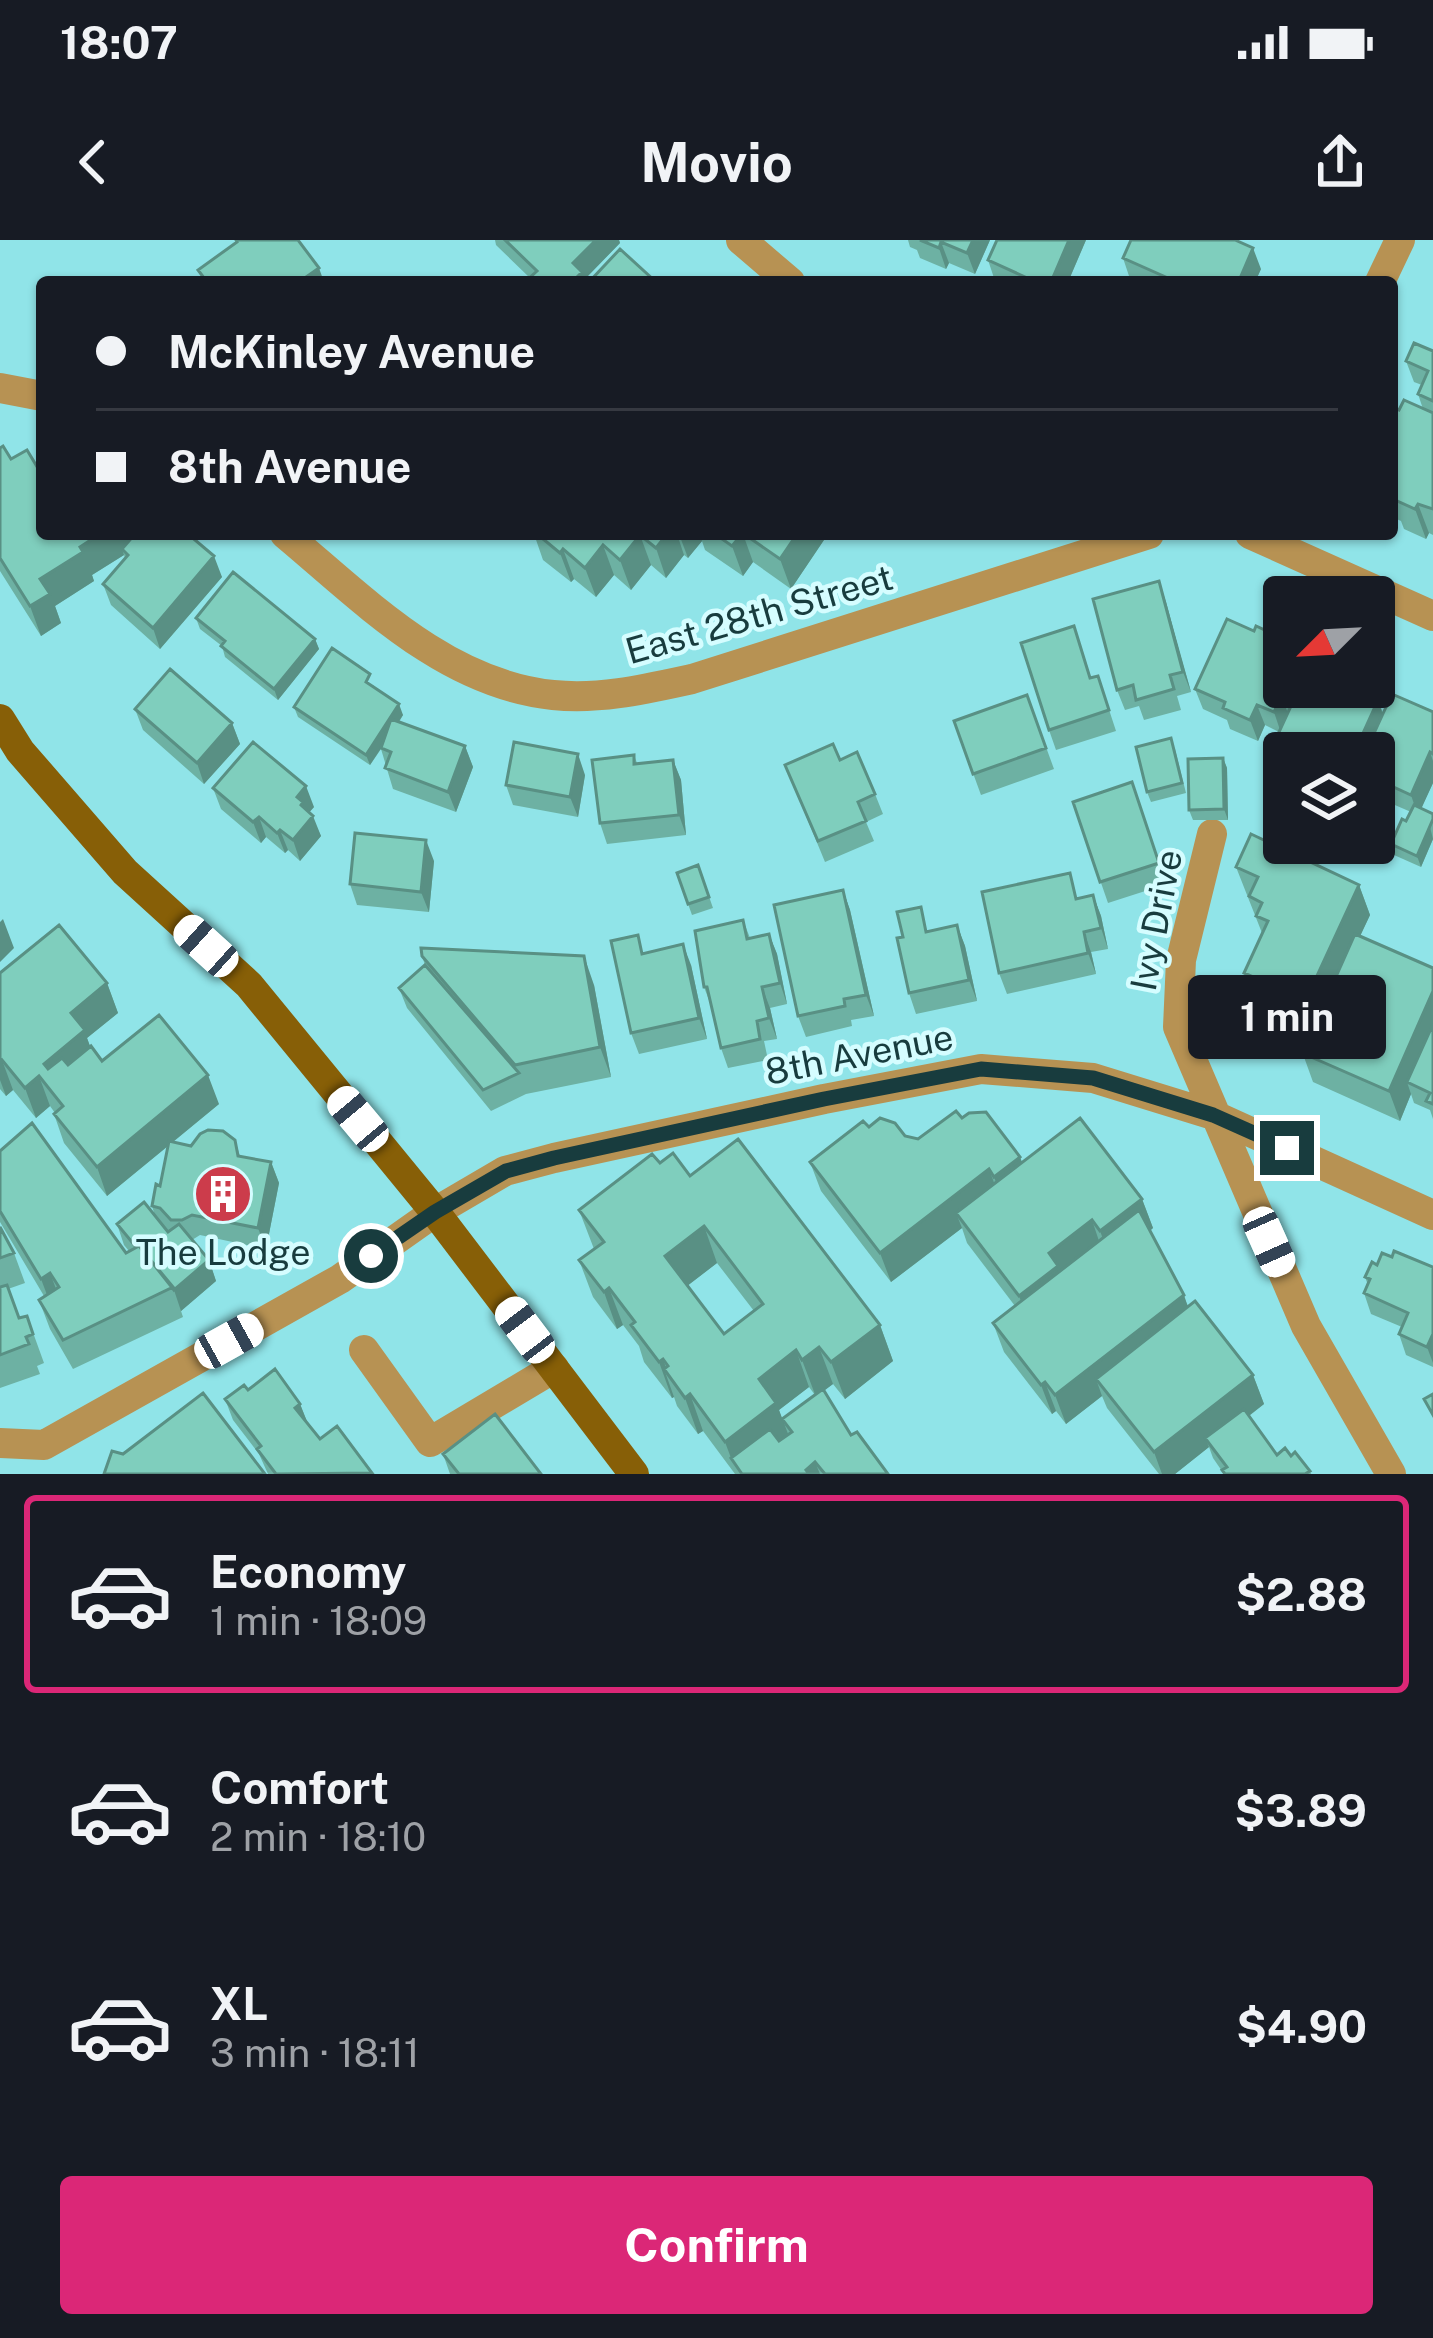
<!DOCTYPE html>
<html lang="en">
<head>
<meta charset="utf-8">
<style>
	:root { --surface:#171b24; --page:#20242c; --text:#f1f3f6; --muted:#9ea1a6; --line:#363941; --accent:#db2777 }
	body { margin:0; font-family:"Public Sans",sans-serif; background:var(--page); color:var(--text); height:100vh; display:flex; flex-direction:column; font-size:45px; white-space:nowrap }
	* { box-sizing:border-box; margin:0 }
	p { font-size:39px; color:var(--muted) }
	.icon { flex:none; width:66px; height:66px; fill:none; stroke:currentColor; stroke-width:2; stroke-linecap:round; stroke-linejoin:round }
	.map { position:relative; height:1234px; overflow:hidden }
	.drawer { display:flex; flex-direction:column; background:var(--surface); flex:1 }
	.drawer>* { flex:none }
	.guide { position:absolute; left:36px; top:36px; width:1362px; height:264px; border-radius:12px; box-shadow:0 3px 9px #0004; display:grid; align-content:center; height:264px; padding:0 60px; background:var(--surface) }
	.needle { width:78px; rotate:246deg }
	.fabs { position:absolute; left:1263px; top:336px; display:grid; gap:24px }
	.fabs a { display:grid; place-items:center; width:132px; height:132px; border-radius:12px; background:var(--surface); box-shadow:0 3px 9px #0004; font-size:60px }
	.end { position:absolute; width:54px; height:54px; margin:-27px; border:15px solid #183c3e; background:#fff; box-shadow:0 0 0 6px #fff }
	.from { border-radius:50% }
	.bubble { position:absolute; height:84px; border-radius:12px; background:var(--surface); box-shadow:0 3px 9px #0004; font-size:39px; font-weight:700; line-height:84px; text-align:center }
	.car { position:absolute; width:36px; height:72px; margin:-36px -18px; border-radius:15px; box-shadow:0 0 9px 3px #0007; background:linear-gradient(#fff 24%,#345 0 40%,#fff 0 76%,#345 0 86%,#fff 0) }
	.guide b { display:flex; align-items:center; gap:42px; height:114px; font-size:45px }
	.guide b+b { border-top:3px solid var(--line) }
	.guide i { width:30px; height:30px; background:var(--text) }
	ul { padding:21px 0 0; list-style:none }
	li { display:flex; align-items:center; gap:36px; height:198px; margin:0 24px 18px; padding:0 36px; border:6px solid transparent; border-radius:12px }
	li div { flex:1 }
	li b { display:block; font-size:45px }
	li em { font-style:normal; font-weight:700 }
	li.on { border-color:var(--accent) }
	li>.icon { width:108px; height:108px; stroke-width:1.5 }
	.primary-button { display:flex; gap:24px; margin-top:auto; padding:24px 60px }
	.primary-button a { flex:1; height:138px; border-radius:12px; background:var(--accent); color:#fff; font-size:48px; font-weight:700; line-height:138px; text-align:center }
	.status { display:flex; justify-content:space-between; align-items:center; height:84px; padding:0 60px; background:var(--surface); direction:ltr }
	.status svg { height:33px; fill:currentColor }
	header { display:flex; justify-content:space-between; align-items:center; height:156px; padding:0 60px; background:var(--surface); font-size:54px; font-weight:700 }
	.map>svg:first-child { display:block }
</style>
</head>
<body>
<div class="status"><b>18:07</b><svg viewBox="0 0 49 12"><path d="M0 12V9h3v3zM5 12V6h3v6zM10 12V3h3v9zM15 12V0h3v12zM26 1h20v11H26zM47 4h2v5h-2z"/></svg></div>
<header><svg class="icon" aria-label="back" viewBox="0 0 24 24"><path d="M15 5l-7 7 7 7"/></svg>Movio<svg class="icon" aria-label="share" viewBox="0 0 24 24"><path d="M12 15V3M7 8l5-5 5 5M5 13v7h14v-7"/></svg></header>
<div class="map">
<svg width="1433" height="1234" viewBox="0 0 1433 1234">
	<rect width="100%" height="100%" fill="#90e4e8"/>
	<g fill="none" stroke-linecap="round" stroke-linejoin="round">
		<!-- minor -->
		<path stroke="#b79253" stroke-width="30" d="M741,0l49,42
			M1380,42l20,-42
			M0,148l42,8
			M285,294c79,66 160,150 268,161 47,5 93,-6 139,-16l457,-145
			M1250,294l183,82
			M1212,594l-31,126 -3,67 128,299 85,148
			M364,1110l66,92 124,-74
			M0,1203l44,2 296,-166 95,-67 70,-41 49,-13 270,-59 157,-30 112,9 120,37 220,100"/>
		<!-- major -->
		<path stroke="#875f07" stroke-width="30" d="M0,479l20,32 105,121 124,113 186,227 199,262"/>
	</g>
	<!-- wall -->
	<path fill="#6db1a3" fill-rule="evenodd" d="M495,0h124l1,3 -36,37 -54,-2 -34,-33z
		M908,0h82l-15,34 -26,-11 -3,6 -26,-11 -3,-8 -7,-3z
		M997,0h89l-18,42 -73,-1 -7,-21z
		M1123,18l138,11 -6,13h-118l-7,-3z
		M1433,111v184l-4,-2 -3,6 -22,-10 -3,-8 -9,-4v-103l7,-4 24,-1 -5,-15 4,-9 -8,-3 -8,-21z
		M0,208l42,86h146l34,43 -62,72 -49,-44 -8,-21 22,-26 -1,-3 -32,20 2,6 -39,25 6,17 -20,13 -41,-65z
		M534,294h294l-37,55 -38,-27 -10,14 -38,-26 -3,-9 -14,17 -4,-3 -18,23 -15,-13 -20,25 -17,-15 -18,22 -22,-18 -3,3 -28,-22z
		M1159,341l32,111 -14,4 4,14 -37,10 -5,-14 -14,4 -8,-20z
		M196,378l119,21 4,10 -41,51 -53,-43 -3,-11 -22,-17z
		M1254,391l24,5 6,17v34l79,6 15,7 5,13 50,-1v71l-12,25 12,6v25l-12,28 -27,-12 -3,-11 20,-32 -37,-16v-43h-87l-8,-21 -14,-7 -7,16 -28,-12 -3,-9 -24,-11 -8,-20z
		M1081,406l10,32 7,-2 18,55 -60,19 -7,-20z
		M374,445l-1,1 30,29 -4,7 66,24 8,21 -17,45 -63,-23 -12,-40 -11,16 -72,-48 -4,-10z
		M1027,455l27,74 -73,26 -27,-74z
		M135,469l97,14 8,21 -36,40 -61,-54z
		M1175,509l11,44 -35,9 -4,-10z
		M634,515l3,8 36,-3 8,20 5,55 -79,9 -7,-21z
		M1223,518l4,10 1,52h-35l-4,-10z
		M840,520l35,34 8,20 -17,8 8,19 -49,21 -40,-97z
		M585,535l-7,42 -65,-12 -7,-20z
		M1132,542l35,102 -59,19 -35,-101z
		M213,548l101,19 -5,5 12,24 -21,25 -12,-11 -3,3 -19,-16 -5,6 -40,-34z
		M434,621l-5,51 -72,-7 -7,-21z
		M698,625l15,43 -21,7 -15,-42z
		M1236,627l123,18 11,30 -10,21 73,32v151l-3,-9 -16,-7 -3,-9 -11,27 -87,-39 -9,-25 -2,2 -46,-22 -11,-30 6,-13 -7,-21 18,-40z
		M843,650l7,20 24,106 -23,4 1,6 -46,11 -8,-21z
		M1093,655l8,21 7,33 -17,3 5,22 -89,20 -8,-21 80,-75z
		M743,680l7,18 19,-4 8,20 10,50 -17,4 7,31 -13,2 4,19 -40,8 -7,-20 -9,-40 -8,-21z
		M957,685l8,21 12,55 -61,13 -7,-21 20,-62z
		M645,713l46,12 16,74 -68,15 -8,-21z
		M422,716l172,29 17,92 -85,17 -35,17 -84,-103 -8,-20 26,-23z
		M0,733l107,10 11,30 -31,25 3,8 12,15 117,43 -46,38 18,4 44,-6 5,16 31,6 8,21 -13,66 -66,-14 -8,5 17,20 7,21 -35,30 2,6 -110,52 -23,-40 -11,-29 5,-4 -44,-74v-71l126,102 3,-2 -5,-6 -7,-21 38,-8 -3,-10 8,-20 8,-40 -61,50 -43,-53 -10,-29 1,-1 -5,-7 -14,12 -23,-28 -7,6 -6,-7z
		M962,878l58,39 2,6 120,36 11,29 -3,3 38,75 65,69 11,29 -15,12 28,39 14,1 19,15 1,3h-87l-11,-16 -4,-11 -34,27h-16l-52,-66 -5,-12 -36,28 -10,-13 -4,3 -48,-62 -11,-29 22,-17 -48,-63 -5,-15 -71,54 -70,-91 -11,-29 59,-35 49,12z
		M660,923l30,13 190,149 13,36 -48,38 -12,-15 -9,6 27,45 37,39h-153l-32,-43 -5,3 -21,-28 -3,-9 -2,1 -28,-36 -5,-16 -16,-21 -6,4 -24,-32 -14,-37 15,-11 -15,-39zM717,1023l37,48 -30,23 -37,-48zM809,1147l6,8 -33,24 -3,-9z
		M0,987l14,26 11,30 -17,6 11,29 8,-2 17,47 -7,3 3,8 -40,14z
		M1392,1017l41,10v100l-27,-12 -7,-21 3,-7 -31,-13 -7,-21 4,-8 -3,-8 12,-12z
		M248,1150l52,14 8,20 12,15 53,35h-105l-9,-20 -26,-34 -8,-21z
		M443,1214l98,20h-91z"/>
	<!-- shaded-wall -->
	<path fill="#599084" d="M596,0h23l1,3 -36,37 1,2h-13l1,-19z
		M973,0h17l-15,34 -8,-21z
		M1069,0h17l-18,42h-17z
		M941,2l8,21 -3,6 -7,-21z
		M1253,8l8,21 -6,13h-12l-2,-6z
		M319,28l5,14h-25z
		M1418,264l11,29 -3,6 -11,-30z
		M100,294h45l-23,15 2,6 -32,20 2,6 -39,25 6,17 -20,13 -11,-30 10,-27 40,-32z
		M667,294h10l7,21 -18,23 -10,-30z
		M679,294h21l2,7 -14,17z
		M743,294l10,28 -10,14 -11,-30z
		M797,294h31l-37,55 -11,-30z
		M640,295l11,30 -20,25 -11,-30z
		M603,305l11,30 -18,22 -11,-29z
		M563,309l11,30 -3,3 -11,-29z
		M214,316l8,21 -62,72 -7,-21z
		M1159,341l7,21 25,90 -8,-20z
		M1278,396l6,17 -12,-6z
		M315,399l4,10 -41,51 -4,-11z
		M1285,447h17l-11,19 -7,-3 5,13 -8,17 -7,-21z
		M1378,460l7,21 -14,32h-17z
		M399,464l4,11 -33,50 -4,-10z
		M1257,465l8,20 -7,16 -8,-21z
		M232,483l8,21 -36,40 -7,-21z
		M465,506l8,21 -17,45 -8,-20z
		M1430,512l3,9v22l-15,33 -7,-21z
		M578,514l7,21 -7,42 -8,-20z
		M1223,518l4,10 1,52 -4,-11z
		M673,520l8,20 5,55 -7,-20z
		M306,546l8,21 -7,8 6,1 8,20 -21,25 -7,-21 4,-43z
		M259,577l7,20 -5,6 -8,-21z
		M1430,587l3,12 -12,28 -4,-11z
		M280,590l8,20 -3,3 -8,-20z
		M426,600l8,21 -5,51 -8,-20z
		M1359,645l11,30 -65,139 -3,-1v6l-10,-29z
		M843,650l7,20 24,106 -8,-21z
		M1093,655l8,21 7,33 -7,-21z
		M3,679l11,29 -14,14v-40z
		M957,685l8,21 12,55 -8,-21z
		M1084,692l7,20 5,22 -8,-21z
		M769,694l8,20 10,50 -7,-21z
		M683,704l8,21 16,74 -8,-21z
		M584,716l10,29 17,92 -11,-30z
		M107,743l11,30 -31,25 8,22 -41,33 -10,-29 27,-51z
		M762,747l8,21 7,31 -8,-21z
		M1433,751v54l-26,37 4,12 -11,27 -11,-30z
		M2,820l11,30 -7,6 -6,-16v-18z
		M208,835l11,29 -112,92 -10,-29z
		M39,836l11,30 -14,12 -11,-30z
		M1020,917l11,29 -26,20 -11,-29z
		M271,922l8,21 -13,66 -8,-21z
		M989,929l11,30 -44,14 6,15 -71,54 -11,-29z
		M1142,959l11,29 -42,32 -11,-29z
		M1092,980l10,30 -72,75 -11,-29 30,-43z
		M704,986l13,37 -39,30 -13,-37z
		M209,1020l7,21 -35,30 -7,-21z
		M50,1033l11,29 -9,6 -11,-29z
		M609,1048l14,37 -6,4 -13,-37z
		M1184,1055l10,30 -98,54 6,17 -36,28 -11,-29z
		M880,1085l13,36 -48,38 -14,-37z
		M1433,1094v29l-6,-16z
		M819,1107l14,37 -17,13 -14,-37z
		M796,1110l13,37 -30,23 11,29 -59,19 -6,-16 34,-63z
		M663,1119l6,17 -5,-7 10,28 -2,1 -13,-36z
		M1253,1135l11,29 -53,41 -6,-7 4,9 -34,27h-13l-8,-22z
		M1045,1142l11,29 -4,3 -11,-29z
		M690,1154l13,37 -5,3 -13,-36z
		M300,1164l8,20 -13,-16z
		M815,1222l5,12h-13l-1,-4z"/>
	<!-- building -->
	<path fill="#7fcebd" stroke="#599084" stroke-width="3" fill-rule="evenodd" d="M236,0h62l21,28 -20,14h-92l-9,-12 39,-28z
		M505,0h91l-23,23 9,9 -10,10h-47l12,-11z
		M920,0h53l-6,13 -26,-11 -2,6z
		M997,0h72l-18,42h-15l-48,-22z
		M1131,0h104l18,8 -12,28 11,6h-75l-54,-24z
		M620,9l36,33h-67z
		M1414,103l19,8v50l-15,-7 10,-23 -22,-10z
		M1404,160l29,13v96l-15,-5 -3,5 -22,-10 3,-5 -4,-2v-78l3,-6 4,2z
		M3,206l8,13 16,-9 15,25v59h58l-20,13 3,5 -43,27 10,15 -20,12 -30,-48v-110z
		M135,294h53l26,22 -61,72 -50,-44 25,-29 -6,-6z
		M537,294h130l-11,14 -16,-13 -20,25 -17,-15 -18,23 -22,-19 -3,4z
		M715,294h27l-10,12z
		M744,294h53l-17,25z
		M233,332l82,67 -41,50 -53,-43 4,-5 -29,-23z
		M1159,341l24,91 -13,3 4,14 -38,11 -3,-15 -16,5 -24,-91z
		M1227,379l27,12 2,-5 22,10 -6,11 12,6 1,34 -11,25 -17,-7 -7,15 -27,-12 2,-6 -30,-13z
		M1074,386l16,52 8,-2 11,34 -60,20 -28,-87z
		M332,408l38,26 -4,8 33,22 -33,51 -72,-48z
		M170,429l62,54 -35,40 -62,-54z
		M1291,447h61l26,13 -24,53h-27l1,-3 -17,-8 -1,4 -31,-14 12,-26 -7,-3z
		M1392,454l41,18v42l-3,-2 -19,43 -37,-17v-25h-9z
		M1027,455l19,53 -73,26 -19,-53z
		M391,479l74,27 -17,46 -63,-24 6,-16 -10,-4z
		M1171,498l11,45 -35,9 -11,-45z
		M253,502l53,44 -9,11 6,5 -2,3 12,11 -20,24 -13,-10 -3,3 -18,-16 -6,5 -40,-34z
		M514,502l64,12 -8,43 -64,-12z
		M833,504l7,16 17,-8 18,42 -17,8 8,19 -48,20 -33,-76z
		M634,515v9l39,-4 6,55 -79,8 -8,-63z
		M1223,518l1,51 -35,1 -1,-51z
		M1132,542l27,81 -59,19 -27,-80z
		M1414,565l19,9v5l-16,37 -26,-12 11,-25 4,2z
		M355,593l71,7 -5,52 -71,-8z
		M1251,594l108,51 -67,145 -47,-23 13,-28 -14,-6 24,-52 -12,-5 6,-13 -13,-7 9,-19 -22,-10z
		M698,625l11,32 -21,7 -11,-31z
		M1070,633l6,26 17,-4 8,33 -17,4 4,21 -89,20 -17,-81z
		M843,650l23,105 -22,4 1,7 -47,10 -24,-111z
		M921,667l5,25 31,-7 12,55 -60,13 -12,-55 6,-1 -6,-25z
		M743,680l4,19 22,-5 11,49 -18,4 7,31 -12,3 3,18 -39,9 -14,-61h-3l-9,-56z
		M59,685l48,58 -36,30 14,17 -41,34 4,5 14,-11 6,7 23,-19 11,15 57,-46 49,60 -111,92 -43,-53 9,-8 -24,-30 -14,12 -23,-28 -2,2v-89z
		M1355,694l78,34v23l-44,100 -87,-38z
		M638,695l4,19 41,-10 16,74 -68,15 -20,-92z
		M421,708l163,8 16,91 -85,18 -93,-109z
		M425,725l94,108 -36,17 -84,-102z
		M1433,784v80l-7,-3 4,-8 -23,-11z
		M956,871l6,7 7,-5 17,-1 34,45 -26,20 -5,-8 -109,84 -70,-91 53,-41 6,6 11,-9 15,5 10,13 13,3z
		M1080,878l62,81 -42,32 -8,-11 -43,33 9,13 -39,30 -63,-83z
		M32,883l94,130 13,-7 34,41 -110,53 -24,-40 20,-13 -9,-14 -9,6 -41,-68v-60z
		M208,890l15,1 12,9 3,16 33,6 -13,66 -66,-13 -10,5h-11l-11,-12 -8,-2 4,-22 4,2 9,-45 22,5 9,-12z
		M738,899l142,186 -49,37 -12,-15 -17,13 -6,-10 -37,29 17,24 -51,39 -35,-48 -5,4 -21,-29 4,-3 -5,-7 -4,3 -28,-37 4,-3 -26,-34 -5,4 -25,-32 25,-18 -25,-32 73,-56 8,9 13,-10 17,23zM704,986l59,78 -39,30 -59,-78z
		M144,962l24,30 11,-8 30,36 -35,30 -35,-44 -3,1 -19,-23z
		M1139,970l45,85 -129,100 -10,-13 -4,3 -48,-62z
		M0,987l14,26 -14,5z
		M1394,1011l39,16v67l-6,13 -28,-13 9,-21 -44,-20 6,-14 -5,-2 7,-15 5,3 5,-12 10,4z
		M7,1045l12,33 8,-2 6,18 -7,3 3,7 -29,11v-68z
		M1195,1061l58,74 -99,77 -58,-73z
		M275,1129l25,35 -5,4 25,31 17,-13 35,47 -96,1 -19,-25 4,-3 -36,-47 19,-14 4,5z
		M823,1149l28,46 6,-3 31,42h-63l-10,-12 -9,8 3,4h-67l-11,-16 39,-29 9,12 13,-9 -10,-13z
		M203,1153l62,81h-161l8,-23 11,3z
		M1433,1154v21l-9,-16z
		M1244,1169l33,46 8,-7 6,8 4,-4 15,19 -5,3h-80l-3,-4 5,-3 -22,-29z
		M495,1174l46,60h-82l-16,-20z"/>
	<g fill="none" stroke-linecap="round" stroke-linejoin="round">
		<!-- route -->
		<path stroke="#183c3e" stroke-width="15" d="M371,1016l64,-44 71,-41 48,-13 270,-59 157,-30 112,9 120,37 74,33"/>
	</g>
	<!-- icons -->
	<defs>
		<symbol id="building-disc" viewBox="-11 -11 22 22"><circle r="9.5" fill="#cc3c4b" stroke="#d5fdff"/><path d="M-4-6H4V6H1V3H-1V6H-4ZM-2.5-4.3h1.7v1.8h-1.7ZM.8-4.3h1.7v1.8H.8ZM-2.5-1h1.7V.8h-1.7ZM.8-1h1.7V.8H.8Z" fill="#fff"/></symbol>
	</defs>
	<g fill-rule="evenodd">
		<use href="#building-disc" x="190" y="921" width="66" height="66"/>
	</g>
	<g text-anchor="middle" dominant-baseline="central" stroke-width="9" stroke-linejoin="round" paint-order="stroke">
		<!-- street labels -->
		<g font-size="36" fill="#183c3e" stroke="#d5fdff">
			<text transform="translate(759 374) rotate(-16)">East 28th Street</text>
			<text transform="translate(1156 680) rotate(-79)">Ivy Drive</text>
			<text transform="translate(859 814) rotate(-11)">8th Avenue</text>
		</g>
		<!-- poi labels -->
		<g font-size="36" fill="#183c3e" stroke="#d5fdff">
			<text x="223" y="1012">The Lodge</text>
		</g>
	</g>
</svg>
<div class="fabs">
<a><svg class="needle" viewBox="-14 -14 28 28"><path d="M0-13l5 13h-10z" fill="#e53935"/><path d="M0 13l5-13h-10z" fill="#9ea1a6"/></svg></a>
<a><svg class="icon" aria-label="layers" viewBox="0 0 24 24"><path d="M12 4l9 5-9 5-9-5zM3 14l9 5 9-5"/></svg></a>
</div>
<i class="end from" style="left:371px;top:1016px"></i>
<i class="end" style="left:1287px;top:908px"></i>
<div class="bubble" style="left:1188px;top:735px;width:198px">1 min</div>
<i class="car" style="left:206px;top:706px;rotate:312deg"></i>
<i class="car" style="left:358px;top:879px;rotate:320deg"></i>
<i class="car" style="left:1269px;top:1002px;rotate:156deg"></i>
<i class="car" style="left:525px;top:1090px;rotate:323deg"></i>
<i class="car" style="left:229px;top:1101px;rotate:61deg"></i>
<div class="guide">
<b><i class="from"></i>McKinley Avenue</b>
<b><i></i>8th Avenue</b>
</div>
</div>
<section class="drawer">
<ul>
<li class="on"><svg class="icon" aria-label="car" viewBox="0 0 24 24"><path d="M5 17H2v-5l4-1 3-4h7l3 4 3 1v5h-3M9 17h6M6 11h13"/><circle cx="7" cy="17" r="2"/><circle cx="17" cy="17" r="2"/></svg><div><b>Economy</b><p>1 min · 18:09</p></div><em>$2.88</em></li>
<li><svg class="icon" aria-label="car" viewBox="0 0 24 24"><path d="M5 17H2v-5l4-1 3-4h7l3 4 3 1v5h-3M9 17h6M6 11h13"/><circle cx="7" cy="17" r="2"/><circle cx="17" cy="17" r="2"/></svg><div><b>Comfort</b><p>2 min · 18:10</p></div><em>$3.89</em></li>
<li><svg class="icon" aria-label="car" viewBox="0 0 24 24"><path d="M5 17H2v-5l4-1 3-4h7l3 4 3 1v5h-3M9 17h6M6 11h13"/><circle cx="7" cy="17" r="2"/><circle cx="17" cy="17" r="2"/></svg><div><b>XL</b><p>3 min · 18:11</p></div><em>$4.90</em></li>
</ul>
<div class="primary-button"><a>Confirm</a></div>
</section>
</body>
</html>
